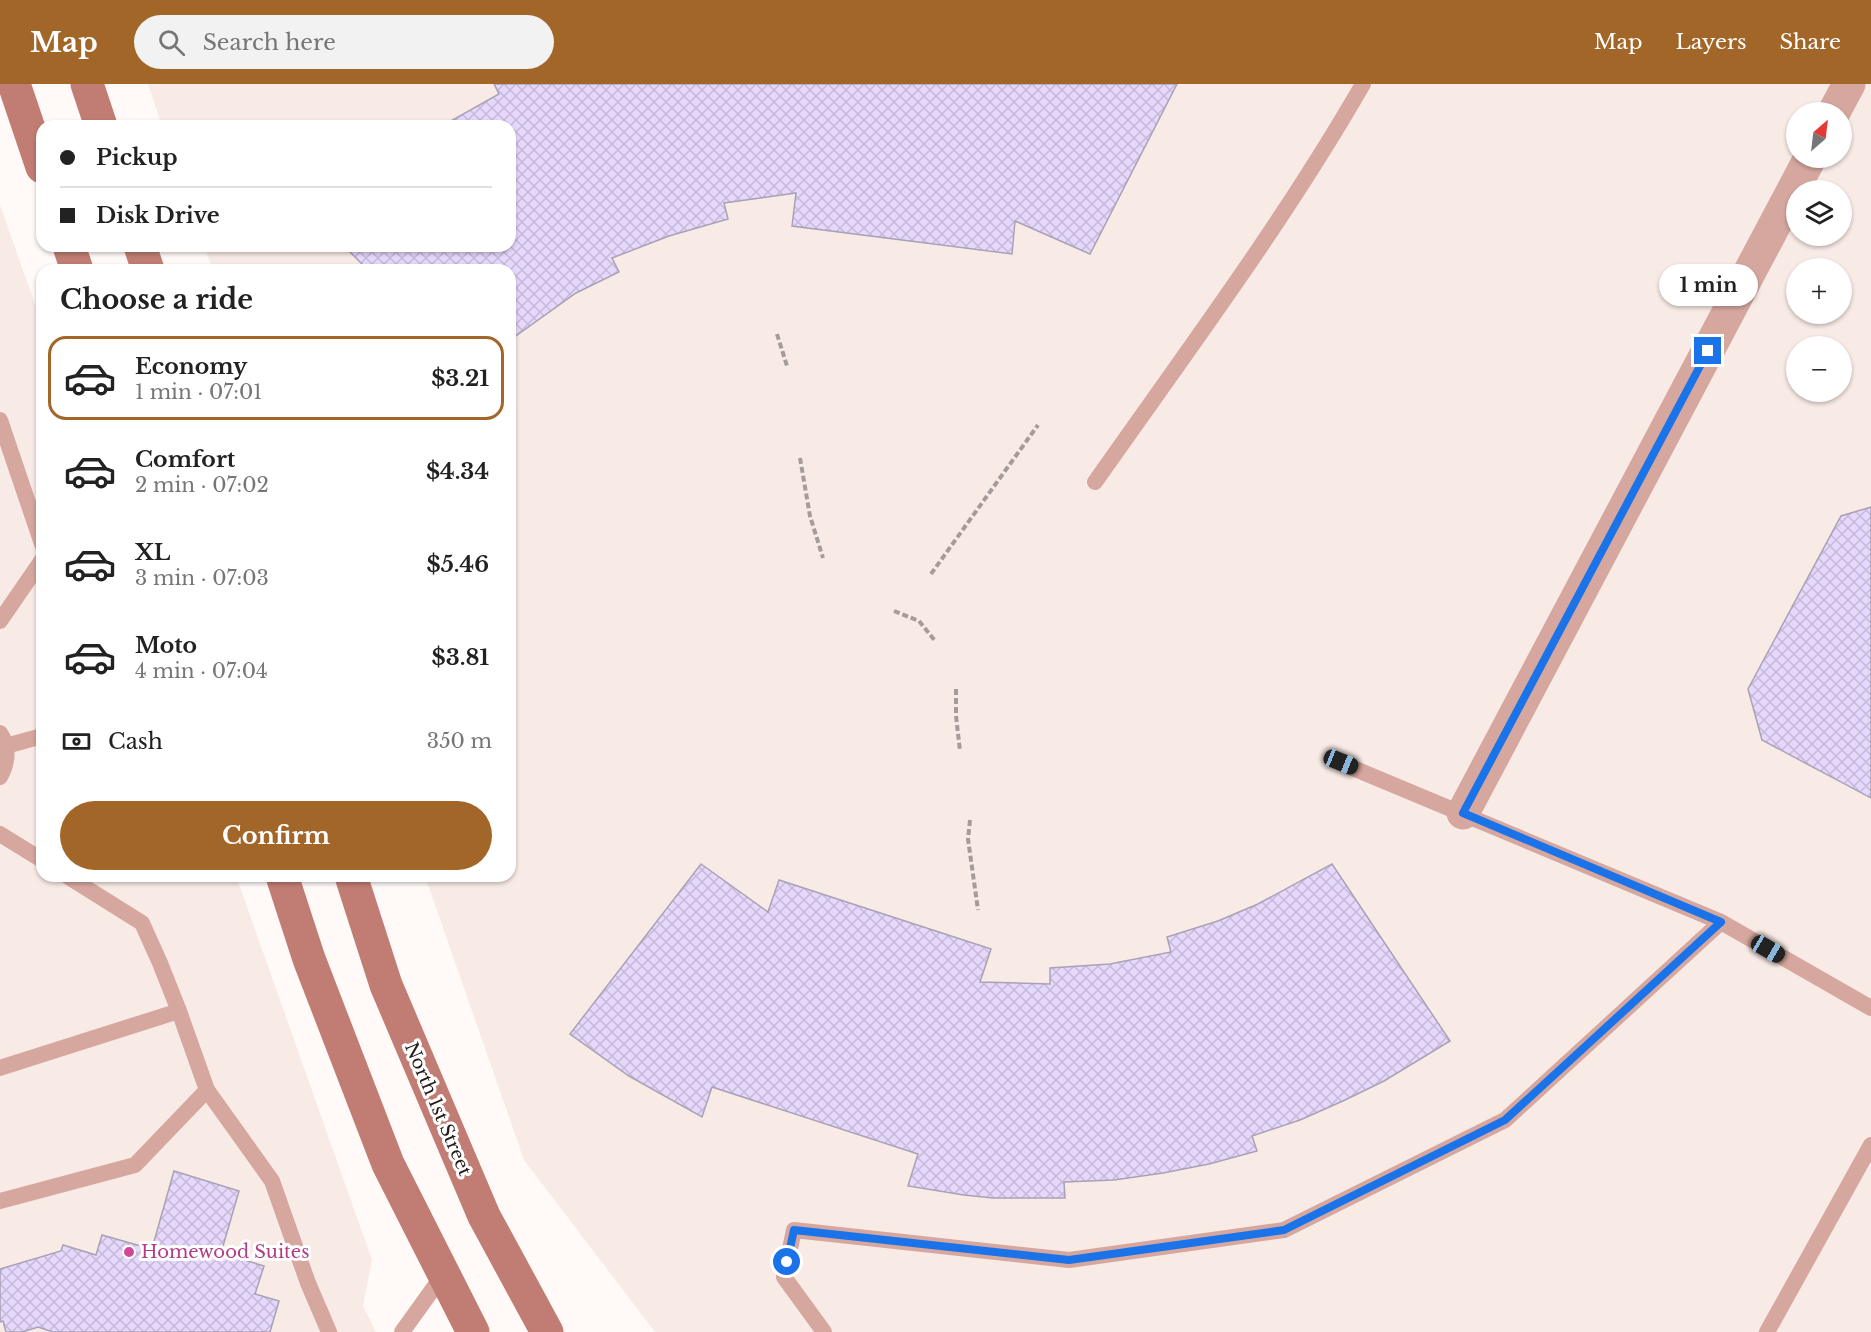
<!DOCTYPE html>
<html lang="en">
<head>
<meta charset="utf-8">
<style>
	:root { --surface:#fff; --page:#f2f2f2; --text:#222; --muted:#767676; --line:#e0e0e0; --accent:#a26629 }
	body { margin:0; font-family:"Libre Baskerville",serif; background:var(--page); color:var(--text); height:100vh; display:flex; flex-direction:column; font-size:22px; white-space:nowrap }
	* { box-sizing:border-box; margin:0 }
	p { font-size:20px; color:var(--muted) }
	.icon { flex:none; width:33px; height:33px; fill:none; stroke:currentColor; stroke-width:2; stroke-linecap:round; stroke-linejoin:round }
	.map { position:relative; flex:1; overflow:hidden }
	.drawer { position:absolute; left:36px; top:180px; width:480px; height:618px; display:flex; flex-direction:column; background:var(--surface); border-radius:18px; box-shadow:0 2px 4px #0004 }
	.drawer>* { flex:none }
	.banner { position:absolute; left:36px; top:36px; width:480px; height:132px; border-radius:18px; box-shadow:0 2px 4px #0004; display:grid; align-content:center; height:132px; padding:0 24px; background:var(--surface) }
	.needle { width:39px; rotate:28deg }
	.buttons { position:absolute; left:1786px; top:18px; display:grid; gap:12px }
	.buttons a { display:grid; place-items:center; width:66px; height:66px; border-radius:50%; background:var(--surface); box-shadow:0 2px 4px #0004; font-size:30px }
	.end { position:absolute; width:27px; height:27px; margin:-14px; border:8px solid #1a73e8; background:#fff; box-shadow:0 0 0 3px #fff }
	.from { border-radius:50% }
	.bubble { position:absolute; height:42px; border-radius:21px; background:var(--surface); box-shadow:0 2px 4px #0004; font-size:20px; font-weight:700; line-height:42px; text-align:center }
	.car { position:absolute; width:18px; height:36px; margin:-18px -9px; border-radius:8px; box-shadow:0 0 4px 2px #0007; background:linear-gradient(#222 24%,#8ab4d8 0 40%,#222 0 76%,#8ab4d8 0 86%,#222 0) }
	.banner b { display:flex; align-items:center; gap:21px; height:57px; font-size:22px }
	.banner b+b { border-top:2px solid var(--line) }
	.banner i { width:15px; height:15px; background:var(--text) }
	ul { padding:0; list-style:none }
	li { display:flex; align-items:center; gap:18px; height:84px; margin:0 12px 9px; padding:0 12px; border:3px solid transparent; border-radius:18px }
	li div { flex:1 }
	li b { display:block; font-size:22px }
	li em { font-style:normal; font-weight:700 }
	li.selected { border-color:var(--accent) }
	li>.icon { width:54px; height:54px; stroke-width:1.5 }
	h2 { padding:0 24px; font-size:27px; line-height:72px }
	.pay { display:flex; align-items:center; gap:15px; height:66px; padding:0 24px; font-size:22px }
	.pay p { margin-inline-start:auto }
	.primary-button { display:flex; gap:12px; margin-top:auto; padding:12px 24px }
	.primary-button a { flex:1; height:69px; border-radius:36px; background:var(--accent); color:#fff; font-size:24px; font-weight:700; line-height:69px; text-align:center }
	header { display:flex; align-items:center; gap:36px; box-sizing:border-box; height:84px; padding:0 30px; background:var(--accent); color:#fff }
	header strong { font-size:28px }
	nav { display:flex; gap:33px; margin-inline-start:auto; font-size:21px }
	.search { width:420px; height:54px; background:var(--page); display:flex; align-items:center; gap:15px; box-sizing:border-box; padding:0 21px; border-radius:33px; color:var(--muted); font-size:22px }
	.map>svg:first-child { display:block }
</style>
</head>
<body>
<header>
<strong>Map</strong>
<div class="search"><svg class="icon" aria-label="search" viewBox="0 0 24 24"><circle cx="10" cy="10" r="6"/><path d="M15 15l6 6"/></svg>Search here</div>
<nav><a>Map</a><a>Layers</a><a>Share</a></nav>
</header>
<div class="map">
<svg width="1871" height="1248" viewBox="0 0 1871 1248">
	<defs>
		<pattern id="building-cross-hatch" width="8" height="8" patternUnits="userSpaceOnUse" patternTransform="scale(1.5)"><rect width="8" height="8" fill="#e6d8fc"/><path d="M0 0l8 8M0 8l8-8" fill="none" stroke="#c5b9d7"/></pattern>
	</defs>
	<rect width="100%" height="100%" fill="#fff9f7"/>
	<!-- built -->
	<path fill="#f8eae5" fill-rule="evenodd" d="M148,0h1723v1248h-1216l-131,-172 -99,-284h85v-606h-297l-9,-24h306v-120h-348zM1797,28h45v46h-45zM1797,106h45v46h-45zM1797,184h45v46h-45zM1797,262h45v46h-45z
		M0,121l42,119v552h194l136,384 -9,46 13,26h-376z"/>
	<!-- building -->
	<path fill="url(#building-cross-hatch)" stroke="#a9a1b6" stroke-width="1.5" d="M494,0h683l-87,170 -75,-33 -3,33 -220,-28 4,-33 -72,10 4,16 -59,17 -57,22 7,14 -43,21 -66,47v-70h-142l-24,-24h166v-120h-68l57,-32z
		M1871,423v291l-109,-58 -14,-51 93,-173z
		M701,780l67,48 11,-32 212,69 -11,33 70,2v-16l60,-4 61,-12 -4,-15 51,-16 40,-17 74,-40 118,177 -66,40 -39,19 -45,20 -48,16 5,15 -48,13 -46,9 -49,7 -50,2 1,16h-72l-29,-3 -56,-9 10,-32 -206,-67 -10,30 -73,-41 -59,-42z
		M174,1087l65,20 -18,62 43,13 -9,28 24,7 -9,31h-217l-15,-5 -16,5h-16l-3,-11 -3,1v-53l61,-18 2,-6 33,10 6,-20 70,20 1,-4 -20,-6z"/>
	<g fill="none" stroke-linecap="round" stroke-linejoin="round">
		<!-- path -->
		<path stroke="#a49c9a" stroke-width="4" stroke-dasharray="6 3" stroke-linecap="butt" d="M777,250l10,32
			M800,374l10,58 13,42
			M931,490l107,-149
			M894,527l25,10 17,21
			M956,605v27l4,35
			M970,736l-2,19 10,71"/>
		<!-- lane -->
		<path stroke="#d6a79f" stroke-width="16" d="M0,336l42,124
			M1095,398c92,-131 188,-259 268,-398
			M0,537l42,-61
			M0,649c10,15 8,29 0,44
			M6,662l36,-10
			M1341,679l380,159 150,86
			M0,750l42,26
			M179,927l28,79 65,91 36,102 21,49
			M0,984l179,-57 -19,-48 -18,-40 -75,-47
			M0,1117l135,-36 72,-75
			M402,1248l41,-57
			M824,1248l-40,-55 10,-47 275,30 215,-30 221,-110 216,-198
			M1767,1248l104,-187"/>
		<!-- street -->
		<path stroke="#d6a79f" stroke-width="33" d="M1834,28l15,-28
			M1463,729l347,-655"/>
		<!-- secondary -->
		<path stroke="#c17d73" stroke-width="33" d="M14,0l28,83
			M87,0l14,42
			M69,162l8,24
			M140,162l8,24
			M282,792l27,83 79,205 85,168
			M351,792l35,109 98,231 63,116"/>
	</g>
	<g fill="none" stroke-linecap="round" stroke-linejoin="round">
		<!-- route -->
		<path stroke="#1a73e8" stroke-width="8" d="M787,1178l7,-32 275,30 215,-30 221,-110 216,-198 -258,-109 245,-462"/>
	</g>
	<!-- markers -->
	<circle fill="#d1479c" stroke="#fff" stroke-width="2" cx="129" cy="1168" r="6"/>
	<g text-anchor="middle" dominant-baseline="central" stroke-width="6" stroke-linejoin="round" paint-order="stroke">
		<!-- street labels -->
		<g font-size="18" fill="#251c19" stroke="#fff">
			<text transform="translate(438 1025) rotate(67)">North 1st Street</text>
		</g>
		<!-- hotel labels -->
		<g font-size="18" fill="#b23c85" stroke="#fff" text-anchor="start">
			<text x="141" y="1168">Homewood Suites</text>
		</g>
	</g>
</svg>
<div class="buttons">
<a><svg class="needle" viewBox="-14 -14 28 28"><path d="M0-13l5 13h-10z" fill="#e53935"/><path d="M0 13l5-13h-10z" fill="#767676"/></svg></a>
<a><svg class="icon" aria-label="layers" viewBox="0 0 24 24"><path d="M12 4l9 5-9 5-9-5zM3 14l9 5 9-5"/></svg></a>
<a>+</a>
<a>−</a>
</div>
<i class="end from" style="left:787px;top:1178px"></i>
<i class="end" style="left:1708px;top:267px"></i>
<div class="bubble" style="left:1659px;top:180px;width:99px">1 min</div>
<i class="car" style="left:1341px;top:678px;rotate:112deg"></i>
<i class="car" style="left:1768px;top:865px;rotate:120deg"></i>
<div class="banner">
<b><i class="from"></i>Pickup</b>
<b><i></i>Disk Drive</b>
</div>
<section class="drawer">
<h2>Choose a ride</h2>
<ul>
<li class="selected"><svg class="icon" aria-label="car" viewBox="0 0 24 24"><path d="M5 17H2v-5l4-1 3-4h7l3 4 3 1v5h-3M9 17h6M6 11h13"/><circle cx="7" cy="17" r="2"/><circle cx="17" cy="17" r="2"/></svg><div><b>Economy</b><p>1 min · 07:01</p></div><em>$3.21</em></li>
<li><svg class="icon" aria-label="car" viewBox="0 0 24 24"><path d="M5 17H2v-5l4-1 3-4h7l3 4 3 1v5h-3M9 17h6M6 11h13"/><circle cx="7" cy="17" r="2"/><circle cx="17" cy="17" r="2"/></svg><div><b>Comfort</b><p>2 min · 07:02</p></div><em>$4.34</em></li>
<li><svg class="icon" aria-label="car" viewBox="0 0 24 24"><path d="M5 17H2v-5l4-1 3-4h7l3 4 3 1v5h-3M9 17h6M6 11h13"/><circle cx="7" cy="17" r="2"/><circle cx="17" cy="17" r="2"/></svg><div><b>XL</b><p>3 min · 07:03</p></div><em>$5.46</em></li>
<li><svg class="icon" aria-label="car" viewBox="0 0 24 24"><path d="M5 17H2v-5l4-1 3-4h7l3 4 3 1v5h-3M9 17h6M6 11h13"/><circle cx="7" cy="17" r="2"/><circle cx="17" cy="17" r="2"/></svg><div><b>Moto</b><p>4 min · 07:04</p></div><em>$3.81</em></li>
</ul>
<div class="pay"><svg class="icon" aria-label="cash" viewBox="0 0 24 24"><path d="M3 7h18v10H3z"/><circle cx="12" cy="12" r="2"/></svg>Cash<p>350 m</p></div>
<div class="primary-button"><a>Confirm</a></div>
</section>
</div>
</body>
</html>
